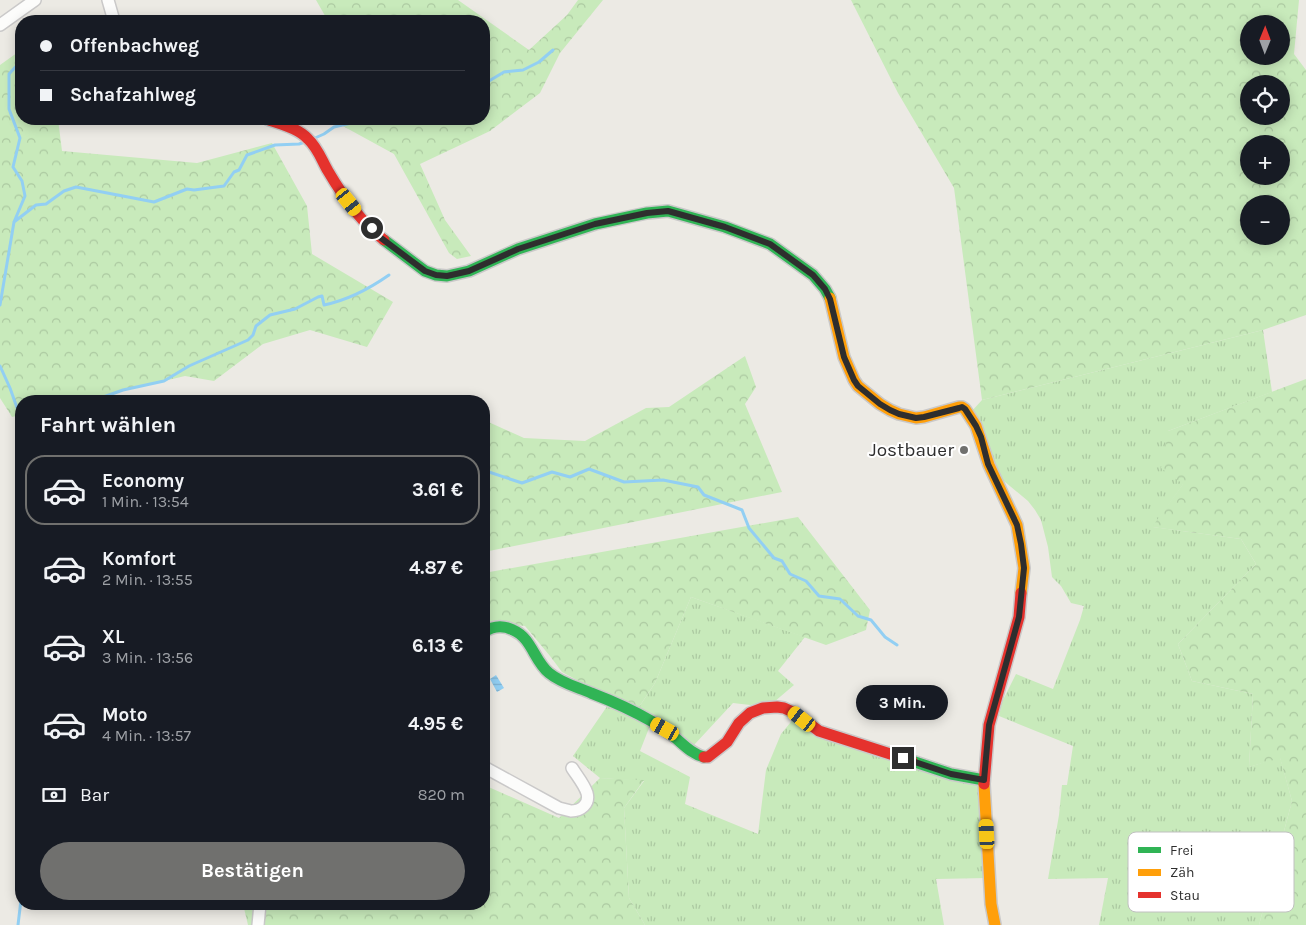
<!DOCTYPE html>
<html lang="de">
<head>
<meta charset="utf-8">
<style>
	:root { --surface:#171b24; --page:#242831; --text:#f1f3f6; --muted:#9ea1a6; --line:#363941; --accent:#70706e }
	body { margin:0; font-family:Karla,sans-serif; background:var(--page); color:var(--text); height:100vh; display:flex; flex-direction:column; font-size:19px; white-space:nowrap }
	* { box-sizing:border-box; margin:0 }
	p { font-size:16px; color:var(--muted) }
	.icon { flex:none; width:28px; height:28px; fill:none; stroke:currentColor; stroke-width:2; stroke-linecap:round; stroke-linejoin:round }
	.map { position:relative; flex:1; overflow:hidden }
	.panel { position:absolute; left:15px; top:395px; width:475px; height:515px; display:flex; flex-direction:column; background:var(--surface); border-radius:20px; box-shadow:0 2px 12px #0003 }
	.panel>* { flex:none }
	.guide { position:absolute; left:15px; top:15px; width:475px; height:110px; border-radius:20px; box-shadow:0 2px 12px #0003; display:grid; align-content:center; height:110px; padding:0 25px; background:var(--surface) }
	.needle { width:32px; rotate:1deg }
	.controls { position:absolute; left:1240px; top:15px; display:grid; gap:10px }
	.controls a { display:grid; place-items:center; width:50px; height:50px; border-radius:50%; background:var(--surface); box-shadow:0 2px 12px #0003; font-size:25px }
	.end { position:absolute; width:22px; height:22px; margin:-11px; border:6px solid #2e2e2e; background:#fff; box-shadow:0 0 0 2px #fff }
	.from { border-radius:50% }
	.bubble { position:absolute; height:35px; border-radius:18px; background:var(--surface); box-shadow:0 2px 12px #0003; font-size:16px; font-weight:700; line-height:35px; text-align:center }
	.car { position:absolute; width:15px; height:30px; margin:-15px -8px; border-radius:6px; box-shadow:0 0 4px 1px #0007; background:linear-gradient(#f5c518 24%,#345 0 40%,#f5c518 0 76%,#345 0 86%,#f5c518 0) }
	.guide b { display:flex; align-items:center; gap:18px; height:48px; font-size:19px }
	.guide b+b { border-top:1px solid var(--line) }
	.guide i { width:12px; height:12px; background:var(--text) }
	ul { padding:0; list-style:none }
	li { display:flex; align-items:center; gap:15px; height:70px; margin:0 10px 8px; padding:0 15px; border:2px solid transparent; border-radius:20px }
	li div { flex:1 }
	li b { display:block; font-size:19px }
	li em { font-style:normal; font-weight:700 }
	li.active { border-color:var(--accent) }
	li>.icon { width:45px; height:45px; stroke-width:1.5 }
	h2 { padding:0 25px; font-size:22px; line-height:60px }
	.pay { display:flex; align-items:center; gap:12px; height:55px; padding:0 25px; font-size:19px }
	.pay p { margin-inline-start:auto }
	.action { display:flex; gap:10px; margin-top:auto; padding:10px 25px }
	.action a { flex:1; height:58px; border-radius:30px; background:var(--accent); color:#fff; font-size:20px; font-weight:700; line-height:58px; text-align:center }
	.map>svg:first-child { display:block }
</style>
</head>
<body>
<div class="map">
<svg width="1306" height="925" viewBox="0 0 1306 925">
	<defs>
		<pattern id="grass-tufts" width="24" height="20" patternUnits="userSpaceOnUse" patternTransform="scale(1.25)"><rect width="24" height="20" fill="#c8eabb"/><path d="M3 7l-1-3M5 7V3M7 7l1-3M15 17l-1-3M17 17v-4M19 17l1-3" fill="none" stroke="#acc9a1"/></pattern>
		<pattern id="forest-crowns" width="20" height="18" patternUnits="userSpaceOnUse" patternTransform="scale(1.25)"><rect width="20" height="18" fill="#c8eabb"/><path d="M2 6a3 3 0 1 1 6 0M12 15a3 3 0 1 1 6 0" fill="none" stroke="#acc9a1"/></pattern>
		<pattern id="water-rules" width="6" height="5" patternUnits="userSpaceOnUse" patternTransform="scale(1.25)"><rect width="6" height="5" fill="#92cff3"/><path d="M0 2.5h6" fill="none" stroke="#7eb2d1"/></pattern>
	</defs>
	<rect width="100%" height="100%" fill="#eceae4"/>
	<!-- grass -->
	<path fill="url(#grass-tufts)" d="M1263,330l9,62 -104,39 16,52 -31,44 88,12 15,25 -78,80 14,37 61,13 -4,73 31,-10 12,44 -33,124h-160l9,-47 -60,1 11,-64 3,-30h5l6,-39 -74,-30 3,-14 14,-28 37,15 27,-69 4,-14 -13,-3 -10,-17 -9,-9 -4,-30 -7,-27 -6,-10 -7,-9 -29,-24 -28,-65 11,-12z
		M691,597l114,40 -27,34 16,14 -20,17 -24,3 -17,-2 -39,42 -57,-35 18,-27z
		M610,702l41,21 -11,28 50,26 -5,27 73,30 8,-64 15,-36 14,-17 183,67 9,94 -51,1 8,46h-299l-16,-27 -5,-90 20,-27 -44,-3 -27,-22z"/>
	<!-- forest -->
	<path fill="url(#forest-crowns)" fill-rule="evenodd" d="M316,0h142l71,50 38,-35 11,-15h25l-43,53 -20,40 -50,38 -70,33 25,56 26,36 -14,3 -8,-6 -55,-99 -64,-35h154v-98h-156z
		M851,0h448l-5,54 12,16v245l-43,15 -281,70 -28,-212 -56,-95zM1249,24h32v32h-32zM1249,84h32v32h-32zM1249,144h32v32h-32zM1249,204h32v32h-32z
		M21,50v69h37l4,32 135,12 75,-20 35,63 5,48 81,48 -26,45 -57,-17 -47,14 -49,37 -29,-5 -105,25h-59v14l-9,2 -12,-19v-333z
		M745,356l11,31 -11,17 37,88 -298,60v-40l2,-2 -2,-1v-89l40,18 61,3 61,-33 23,-1z
		M1306,379v546h-47l33,-124 -12,-43 -31,9 4,-73 -61,-13 -14,-37 78,-80 -15,-25 -89,-12 31,-43 -22,-16 7,-37z
		M798,517l72,93 -4,20 -40,15 -135,-48 -36,86 -18,27 -25,-11 -50,-27 -12,-16 -25,-30 -41,-5v-48z
		M600,778l44,2 -20,28 5,90 16,27h-397l-5,-21h241v-119l75,33z"/>
	<!-- water -->
	<path fill="url(#water-rules)" d="M496,675l8,13 -7,4 -7,-13z"/>
	<g fill="none" stroke-linecap="round" stroke-linejoin="round">
		<!-- stream -->
		<path stroke="#92cff3" stroke-width="3" d="M484,84l20,-12 19,-2 16,-8 14,-12
			M315,138l9,-4 10,-7 34,-8
			M14,222l22,-17 10,-1 18,-13 12,-4 78,15 33,-13 7,1 30,-4 10,-14 5,-2 8,-15 28,-10 24,-1 6,-2
			M0,305l14,-83 11,-26 -3,-15 -9,-14 7,-29 -11,-29v-35l12,-13
			M0,366l10,22 11,31
			M92,401l31,-11 41,-9 25,-15 59,-26 5,-5 3,-9 14,-11 25,-6 23,-12 4,-1 2,9c24,-5 45,-16 65,-30
			M484,469l2,2 36,12 30,-11 18,5 19,-8 35,13 39,-2 35,7 6,8 38,15 7,18 25,30 8,3 8,13 16,7 13,15 21,3 18,17 13,4 14,17 12,8
			M18,925l3,-25"/>
		<defs>
			<path id="street" d="M108,0l6,21
				M0,25l35,-25
				M484,767l75,41c4,1 8,2 12,3 10,0 19,-7 16,-18 -3,-9 -10,-17 -15,-25
				M258,925l2,-21"/>
			<path id="fast" d="M384,240l41,31 11,4 11,1 22,-5 49,-22 77,-25 52,-11 21,-2 57,16 45,17 43,31 12,14 5,9
				M484,632c9,-6 19,-7 29,-2 19,8 21,31 36,43 12,10 28,14 42,20 21,8 43,18 62,29 6,3 11,7 16,11 12,8 20,20 35,24
				M912,761l39,13 33,6"/>
			<path id="slow" d="M830,298l14,59 10,23 4,6 22,18 10,6 9,4 17,4 8,-1 35,-10h3l3,2 11,17 13,39 28,60 7,43 -3,25
				M984,784l7,120 4,21"/>
			<path id="jam" d="M267,119c13,5 31,9 41,20 10,9 14,22 20,32 14,24 34,52 56,69
				M704,757h4l19,-15 12,-19 11,-10 13,-5 14,-1 7,1 11,5 24,18 93,30
				M984,784l5,-59 30,-108 2,-24"/>
		</defs>
		<!-- street casing -->
		<use href="#street" stroke="#cac9c9" stroke-width="14"/>
		<!-- fast casing -->
		<use href="#fast" stroke="#cac9c9" stroke-width="14"/>
		<!-- slow casing -->
		<use href="#slow" stroke="#cac9c9" stroke-width="14"/>
		<!-- jam casing -->
		<use href="#jam" stroke="#cac9c9" stroke-width="14"/>
		<!-- street -->
		<use href="#street" stroke="#fcfcfb" stroke-width="11"/>
		<!-- fast -->
		<use href="#fast" stroke="#30b455" stroke-width="11"/>
		<!-- slow -->
		<use href="#slow" stroke="#ff9f0a" stroke-width="11"/>
		<!-- jam -->
		<use href="#jam" stroke="#e5322d" stroke-width="11"/>
	</g>
	<g fill="none" stroke-linecap="round" stroke-linejoin="round">
		<!-- route -->
		<path stroke="#2e2e2e" stroke-width="6" d="M372,228l9,10 44,33 11,4 11,1 22,-5 49,-22 77,-25 52,-11 21,-2 57,16 45,17 43,31 12,14 5,10 14,58 10,23 4,6 22,18 10,6 9,4 17,4 8,-1 35,-9 3,-1 3,2 11,17 5,11 7,27 29,61 4,19 3,24 -5,49 -30,108 -5,55 -33,-6 -48,-16"/>
	</g>
	<!-- markers -->
	<circle fill="#70706e" stroke="#fff" stroke-width="2" cx="964" cy="450" r="5"/>
	<g text-anchor="middle" dominant-baseline="central" stroke-width="4" stroke-linejoin="round" paint-order="stroke">
		<!-- poi labels -->
		<g font-size="19" fill="#2e2e2e" stroke="#fff" text-anchor="end">
			<text x="954" y="450">Jostbauer</text>
		</g>
	</g>
	<!-- legend -->
	<rect x="1128" y="832" width="166" height="80" rx="8" fill="#fff" stroke="#c0c0c0" stroke-width="1"/>
	<rect x="1138" y="847" width="23" height="6" fill="#30b455"/>
	<rect x="1138" y="869" width="23" height="7" fill="#ff9f0a"/>
	<rect x="1138" y="892" width="23" height="6" fill="#e5322d"/>
	<g font-size="14" fill="#2e2e2e">
		<text x="1170" y="855">Frei</text>
		<text x="1170" y="877">Zäh</text>
		<text x="1170" y="900">Stau</text>
	</g>
</svg>
<div class="controls">
<a><svg class="needle" viewBox="-14 -14 28 28"><path d="M0-13l5 13h-10z" fill="#e53935"/><path d="M0 13l5-13h-10z" fill="#9ea1a6"/></svg></a>
<a><svg class="icon" aria-label="locate" viewBox="0 0 24 24"><circle cx="12" cy="12" r="6"/><path d="M12 2v4M12 18v4M2 12h4M18 12h4"/></svg></a>
<a>+</a>
<a>−</a>
</div>
<i class="end from" style="left:372px;top:228px"></i>
<i class="end" style="left:903px;top:758px"></i>
<div class="bubble" style="left:856px;top:685px;width:92px">3 Min.</div>
<i class="car" style="left:349px;top:202px;rotate:141deg"></i>
<i class="car" style="left:802px;top:719px;rotate:308deg"></i>
<i class="car" style="left:665px;top:729px;rotate:299deg"></i>
<i class="car" style="left:987px;top:834px;rotate:357deg"></i>
<div class="guide">
<b><i class="from"></i>Offenbachweg</b>
<b><i></i>Schafzahlweg</b>
</div>
<section class="panel">
<h2>Fahrt wählen</h2>
<ul>
<li class="active"><svg class="icon" aria-label="car" viewBox="0 0 24 24"><path d="M5 17H2v-5l4-1 3-4h7l3 4 3 1v5h-3M9 17h6M6 11h13"/><circle cx="7" cy="17" r="2"/><circle cx="17" cy="17" r="2"/></svg><div><b>Economy</b><p>1 Min. · 13:54</p></div><em>3.61 €</em></li>
<li><svg class="icon" aria-label="car" viewBox="0 0 24 24"><path d="M5 17H2v-5l4-1 3-4h7l3 4 3 1v5h-3M9 17h6M6 11h13"/><circle cx="7" cy="17" r="2"/><circle cx="17" cy="17" r="2"/></svg><div><b>Komfort</b><p>2 Min. · 13:55</p></div><em>4.87 €</em></li>
<li><svg class="icon" aria-label="car" viewBox="0 0 24 24"><path d="M5 17H2v-5l4-1 3-4h7l3 4 3 1v5h-3M9 17h6M6 11h13"/><circle cx="7" cy="17" r="2"/><circle cx="17" cy="17" r="2"/></svg><div><b>XL</b><p>3 Min. · 13:56</p></div><em>6.13 €</em></li>
<li><svg class="icon" aria-label="car" viewBox="0 0 24 24"><path d="M5 17H2v-5l4-1 3-4h7l3 4 3 1v5h-3M9 17h6M6 11h13"/><circle cx="7" cy="17" r="2"/><circle cx="17" cy="17" r="2"/></svg><div><b>Moto</b><p>4 Min. · 13:57</p></div><em>4.95 €</em></li>
</ul>
<div class="pay"><svg class="icon" aria-label="cash" viewBox="0 0 24 24"><path d="M3 7h18v10H3z"/><circle cx="12" cy="12" r="2"/></svg>Bar<p>820 m</p></div>
<div class="action"><a>Bestätigen</a></div>
</section>
</div>
</body>
</html>
